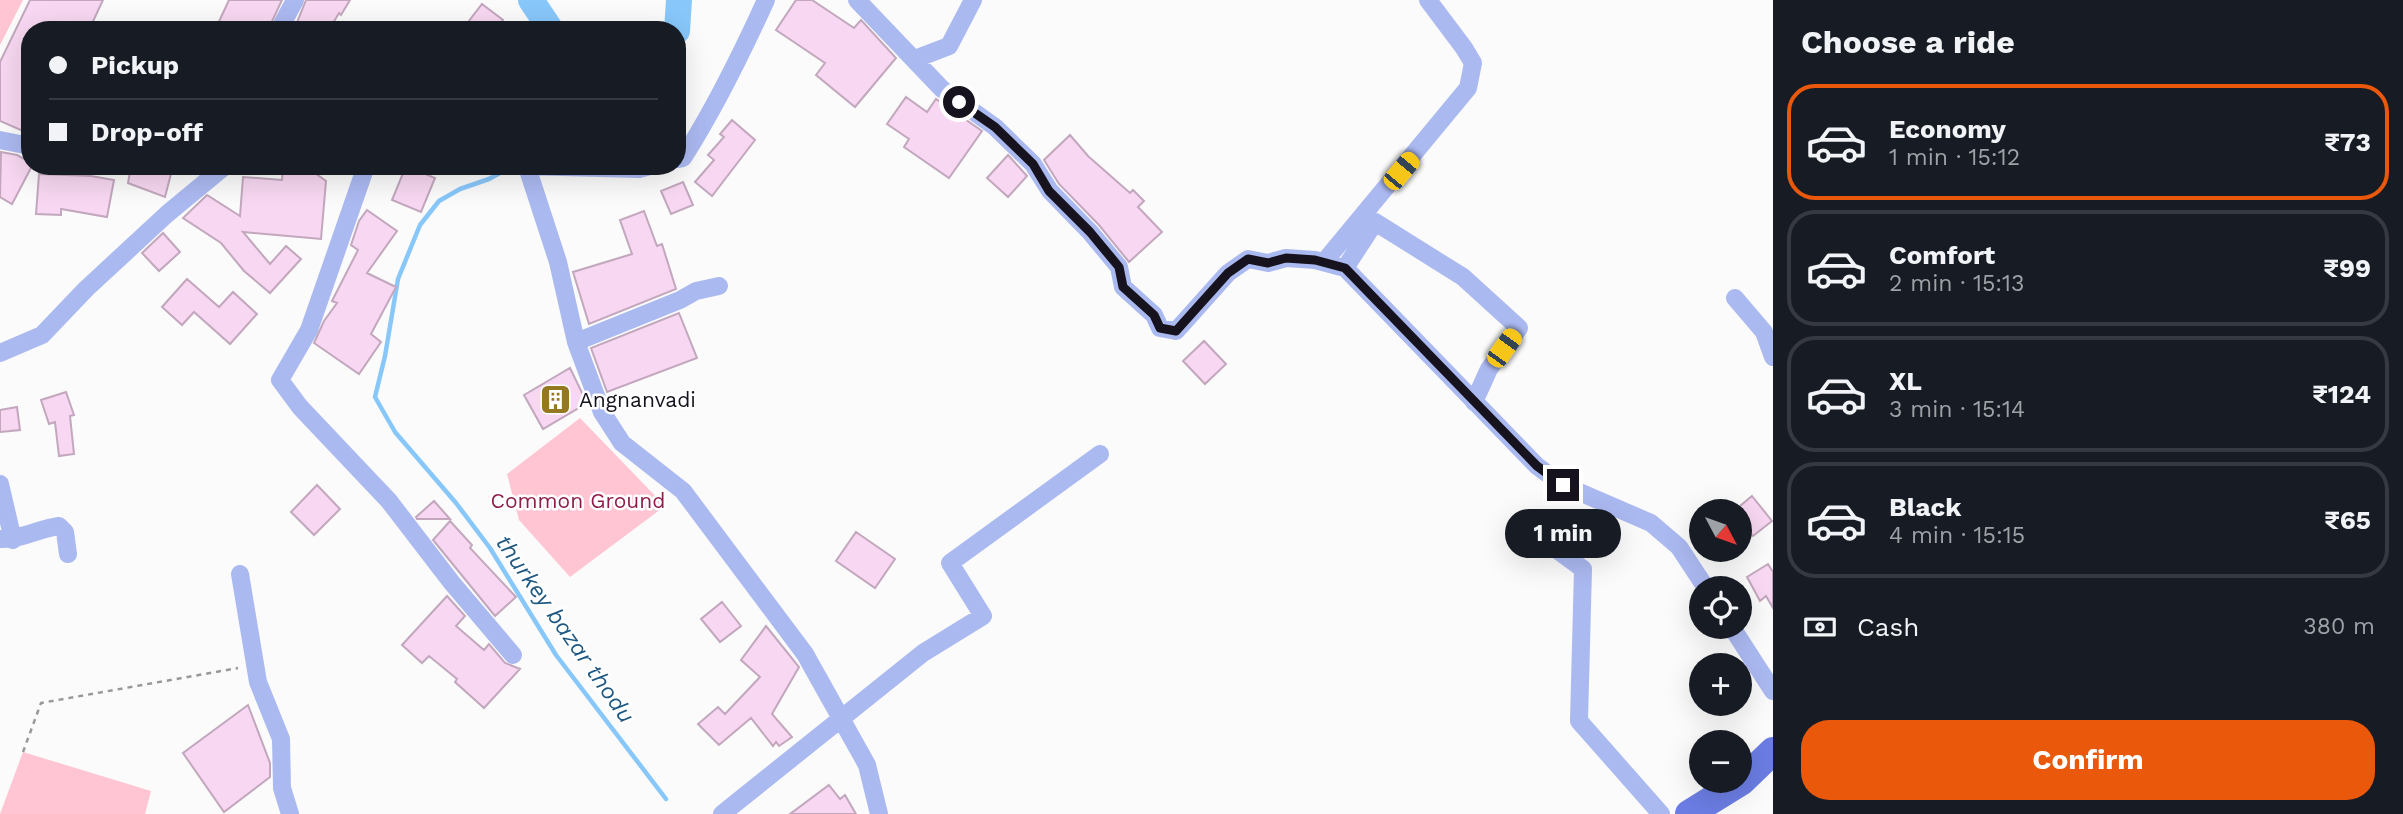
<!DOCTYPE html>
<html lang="en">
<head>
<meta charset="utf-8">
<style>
	:root { --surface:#171b24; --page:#20242c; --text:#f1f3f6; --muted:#9ea1a6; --line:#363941; --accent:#ea580c }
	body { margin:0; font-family:"Work Sans",sans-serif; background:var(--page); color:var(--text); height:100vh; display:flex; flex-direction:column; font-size:26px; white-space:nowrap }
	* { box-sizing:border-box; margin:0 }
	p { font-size:23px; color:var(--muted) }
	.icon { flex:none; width:38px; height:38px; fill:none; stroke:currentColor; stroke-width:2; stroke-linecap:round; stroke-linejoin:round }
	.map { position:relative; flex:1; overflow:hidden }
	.drawer { display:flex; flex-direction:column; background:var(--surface); width:630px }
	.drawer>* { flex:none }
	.top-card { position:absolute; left:21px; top:21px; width:665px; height:154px; border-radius:28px; box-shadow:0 7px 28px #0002; display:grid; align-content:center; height:154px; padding:0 28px; background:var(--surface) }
	.needle { width:46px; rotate:131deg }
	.tools { position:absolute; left:1689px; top:499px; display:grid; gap:14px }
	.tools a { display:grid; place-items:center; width:63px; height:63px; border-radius:50%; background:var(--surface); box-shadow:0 7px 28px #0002; font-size:35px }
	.end { position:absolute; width:32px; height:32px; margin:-16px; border:9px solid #17131e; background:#fff; box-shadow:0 0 0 4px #fff }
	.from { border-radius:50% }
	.bubble { position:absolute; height:49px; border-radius:24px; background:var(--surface); box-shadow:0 7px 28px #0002; font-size:23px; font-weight:700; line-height:49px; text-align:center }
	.car { position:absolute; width:21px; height:42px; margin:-21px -10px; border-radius:9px; box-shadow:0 0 5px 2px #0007; background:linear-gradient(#f5c518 24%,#345 0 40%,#f5c518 0 76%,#345 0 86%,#f5c518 0) }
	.top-card b { display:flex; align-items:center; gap:24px; height:66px; font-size:26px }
	.top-card b+b { border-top:2px solid var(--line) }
	.top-card i { width:18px; height:18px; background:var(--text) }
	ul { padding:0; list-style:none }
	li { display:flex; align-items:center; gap:21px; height:116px; margin:0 14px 10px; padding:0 14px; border:4px solid var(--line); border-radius:28px }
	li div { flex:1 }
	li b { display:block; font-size:26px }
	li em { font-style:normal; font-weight:700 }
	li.active { border-color:var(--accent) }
	li>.icon { width:63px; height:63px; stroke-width:1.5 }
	h2 { padding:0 28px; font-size:32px; line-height:84px }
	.pay { display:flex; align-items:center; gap:18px; height:77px; padding:0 28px; font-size:26px }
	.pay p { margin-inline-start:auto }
	.cta { display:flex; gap:14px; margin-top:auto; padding:14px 28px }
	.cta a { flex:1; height:80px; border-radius:28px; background:var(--accent); color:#fff; font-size:28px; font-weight:700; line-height:80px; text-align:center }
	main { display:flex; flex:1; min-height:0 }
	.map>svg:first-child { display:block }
</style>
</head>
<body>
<main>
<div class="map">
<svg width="1773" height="814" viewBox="0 0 1773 814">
	<rect width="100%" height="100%" fill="#fbfbfb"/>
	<!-- green -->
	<path fill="#ffc5d3" d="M0,0h23l-23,45z
		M580,418l85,88 -95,71 -51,-57 -12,-46z
		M23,752l128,39 -6,23h-145z"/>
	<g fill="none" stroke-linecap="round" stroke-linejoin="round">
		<!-- stream -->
		<path stroke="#88c7fa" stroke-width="4.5" d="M500,173l-11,6 -29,10 -21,12 -19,24 -22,54 -13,77 -10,41 20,35 61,71 34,45 66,107 110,144"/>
		<!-- river -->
		<path stroke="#88c7fa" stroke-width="26" d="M531,0l20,30
			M677,31l2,-31"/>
	</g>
	<!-- building -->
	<path fill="#f7d7f1" stroke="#c2a7bd" stroke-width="2" d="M30,0h73l-14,30h-59v104l-30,-13v-59z
		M229,0h53l-14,30h-53z
		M306,0h44l-9,15 -2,-2 -10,17h-35z
		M796,0h16l42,28 7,-8 35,38 -41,49 -39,-32 9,-12 -49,-33z
		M482,4l21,16 -8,10h-33z
		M906,97l21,15 9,-13 46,32 -33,47 -45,-31 5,-8 -22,-15z
		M732,120l23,20 -43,56 -17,-14 19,-22 -6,-5 16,-18 -4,-3z
		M1070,135l18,21 42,37 3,-3 11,11 -6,6 24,25 -33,30 -30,-37 -40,-41 -15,-24z
		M1,152l16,3 13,7v4h2l-20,38 -12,-7z
		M1008,155l19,21 -19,21 -21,-19z
		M131,166h42l-8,31 -37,-14z
		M283,166h36l-4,7 11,8 -5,58 -78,-7 27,32 16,-18 15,13 -31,34 -26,-22 -23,-28 -38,-25 24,-23 33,21 3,-39 39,3z
		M406,166l29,12 -14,34 -29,-12z
		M39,174l52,2 23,4 -7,37 -46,-8v6l-25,-1z
		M683,182l10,23 -22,9 -10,-23z
		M367,210l30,21 -30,42 29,14 -25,47 10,8 -22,32 -45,-31 10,-22 13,-18 -5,-2 26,-51 -7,-5 8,-24z
		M644,211l13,35 5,-2 14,45 -87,35 -16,-52 59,-18 -12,-34z
		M163,233l17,19 -21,19 -17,-18z
		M187,279l32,28 14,-15 24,22 -27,30 -36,-32 -12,13 -20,-18z
		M679,313l18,45 -90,34 -16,-44z
		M1204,341l22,23 -21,20 -22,-23z
		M570,368l17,35 -44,26 -19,-34z
		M66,392l8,23 -4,1 4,38 -15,2 -4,-34 -6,2 -8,-24z
		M17,407l3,23 -20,2v-22z
		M317,485l23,24 -26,26 -23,-23z
		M1752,496l20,25 -19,15 -13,-14v-16z
		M434,501l16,18h-33l-1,-2z
		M450,521l22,24 -2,3 46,49 -21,19 -62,-76z
		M856,532l39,27 -20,29 -39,-27z
		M1768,564l5,8v36l-7,-12 -6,5 -13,-24z
		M447,596l18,20 -9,10 28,24 5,-6 16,19 15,6 -36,39 -29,-26 2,-3 -28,-23 -7,7 -20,-18z
		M722,602l19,24 -21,16 -19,-23z
		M766,626l33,41 -27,47 20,23 -13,9 -3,-4 -3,4 -22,-28 -32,27 -21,-21 20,-17 7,7 35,-37 -19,-17z
		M248,705l22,58v14l-46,35 -41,-59z
		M829,785l11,14 5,-4 11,19h-66z"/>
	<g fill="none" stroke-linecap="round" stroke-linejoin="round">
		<!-- path -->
		<path stroke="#99979c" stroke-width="2.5" stroke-dasharray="5 5" stroke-linecap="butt" d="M23,752l18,-49 197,-35"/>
		<!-- street -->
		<path stroke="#abb9f1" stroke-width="18" d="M857,0l85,89 53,38 38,37 17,27 40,41 29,35 4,20 31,28 6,13 16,3 52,-58 20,-14 20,4 18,-5 29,2 30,8 192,198 26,19 88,38 28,24 27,41
			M279,30l16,-30
			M915,59l34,-13 24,-46
			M0,140l30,6
			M677,159l6,-1c32,-50 58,-103 83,-158
			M366,166l-57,164 -29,50 20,27 89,94 63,82 61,72
			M524,166l115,3 11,-3
			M527,167l31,95 18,80 26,70 20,31 61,48 122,163 62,111 12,49
			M1324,262l144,-174 5,-25 -9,-15 -36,-48
			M1345,268l30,-46 88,55 56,51 -30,41 -15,33
			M1735,298l29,34 9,25
			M576,342l104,-42 16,-9 23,-5
			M0,353l42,-18 44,-46 81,-75 58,-48
			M0,484l13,56
			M0,539c20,1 38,-10 59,-13l6,6 3,22
			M1553,547l30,22 -4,152 82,93
			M240,574l18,108 23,57 1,49 8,26
			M1731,626l42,65
			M722,814l201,-161 60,-37 -33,-53 150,-109"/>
		<!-- primary -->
		<path stroke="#6b7de3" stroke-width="28" d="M1689,814l53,-33 31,-30"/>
	</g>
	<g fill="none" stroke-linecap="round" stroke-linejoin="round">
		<!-- route -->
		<path stroke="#17131e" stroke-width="9" d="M959,102l36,25 38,37 16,27 41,41 29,35 4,20 31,28 6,13 16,3 52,-58 20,-14 20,4 18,-5 29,2 30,8 192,198 26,19"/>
	</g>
	<!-- icons -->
	<defs>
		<symbol id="building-square" viewBox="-11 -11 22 22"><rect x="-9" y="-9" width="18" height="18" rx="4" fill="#957920" stroke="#fff"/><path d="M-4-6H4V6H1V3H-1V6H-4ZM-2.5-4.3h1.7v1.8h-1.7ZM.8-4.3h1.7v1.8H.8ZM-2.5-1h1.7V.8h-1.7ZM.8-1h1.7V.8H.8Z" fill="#fff"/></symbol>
	</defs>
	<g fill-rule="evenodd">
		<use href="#building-square" x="538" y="382" width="35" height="35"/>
	</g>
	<g text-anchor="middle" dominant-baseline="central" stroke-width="5" stroke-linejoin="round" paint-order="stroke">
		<!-- poi labels -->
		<g font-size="21" fill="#17131e" stroke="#fff" text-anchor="start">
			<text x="579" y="399">Angnanvadi</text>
		</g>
		<!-- park labels -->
		<g font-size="21" fill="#8e1c4a" stroke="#fff">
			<text x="578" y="500">Common Ground</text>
		</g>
		<!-- water labels -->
		<g font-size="23" font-style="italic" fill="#1f5882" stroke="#fff">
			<text transform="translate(565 629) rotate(55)">thurkey bazar thodu</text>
		</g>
	</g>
</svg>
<div class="tools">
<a><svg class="needle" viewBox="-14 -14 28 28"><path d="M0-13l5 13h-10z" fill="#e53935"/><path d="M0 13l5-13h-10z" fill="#9ea1a6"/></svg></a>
<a><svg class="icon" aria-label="locate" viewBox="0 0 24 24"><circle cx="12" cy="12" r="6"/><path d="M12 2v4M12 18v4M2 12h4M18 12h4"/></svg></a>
<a>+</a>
<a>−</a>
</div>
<i class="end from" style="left:959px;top:102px"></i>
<i class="end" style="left:1563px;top:485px"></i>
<div class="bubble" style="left:1505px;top:509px;width:116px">1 min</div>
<i class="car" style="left:1401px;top:171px;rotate:40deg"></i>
<i class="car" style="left:1504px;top:348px;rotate:36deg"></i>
<div class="top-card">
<b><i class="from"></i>Pickup</b>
<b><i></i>Drop-off</b>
</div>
</div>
<section class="drawer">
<h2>Choose a ride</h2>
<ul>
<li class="active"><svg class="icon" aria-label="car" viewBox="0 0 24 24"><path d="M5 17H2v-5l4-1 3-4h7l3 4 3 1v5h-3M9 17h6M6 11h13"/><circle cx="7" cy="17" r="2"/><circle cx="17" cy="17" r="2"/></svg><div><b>Economy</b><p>1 min · 15:12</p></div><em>₹73</em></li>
<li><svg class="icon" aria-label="car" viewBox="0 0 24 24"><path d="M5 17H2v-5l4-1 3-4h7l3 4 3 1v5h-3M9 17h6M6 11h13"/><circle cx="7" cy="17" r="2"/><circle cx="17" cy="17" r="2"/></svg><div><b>Comfort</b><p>2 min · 15:13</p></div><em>₹99</em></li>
<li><svg class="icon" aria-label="car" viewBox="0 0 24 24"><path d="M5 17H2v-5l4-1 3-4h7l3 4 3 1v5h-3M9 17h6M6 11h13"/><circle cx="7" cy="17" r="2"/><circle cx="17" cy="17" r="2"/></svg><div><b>XL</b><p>3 min · 15:14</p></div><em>₹124</em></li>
<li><svg class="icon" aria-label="car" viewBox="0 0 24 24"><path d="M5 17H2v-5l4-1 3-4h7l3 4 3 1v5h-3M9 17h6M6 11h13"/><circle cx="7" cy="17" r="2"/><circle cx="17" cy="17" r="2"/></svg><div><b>Black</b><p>4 min · 15:15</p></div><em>₹65</em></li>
</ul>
<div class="pay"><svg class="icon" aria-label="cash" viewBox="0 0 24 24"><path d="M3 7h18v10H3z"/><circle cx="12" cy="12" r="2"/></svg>Cash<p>380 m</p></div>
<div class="cta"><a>Confirm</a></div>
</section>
</main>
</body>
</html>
